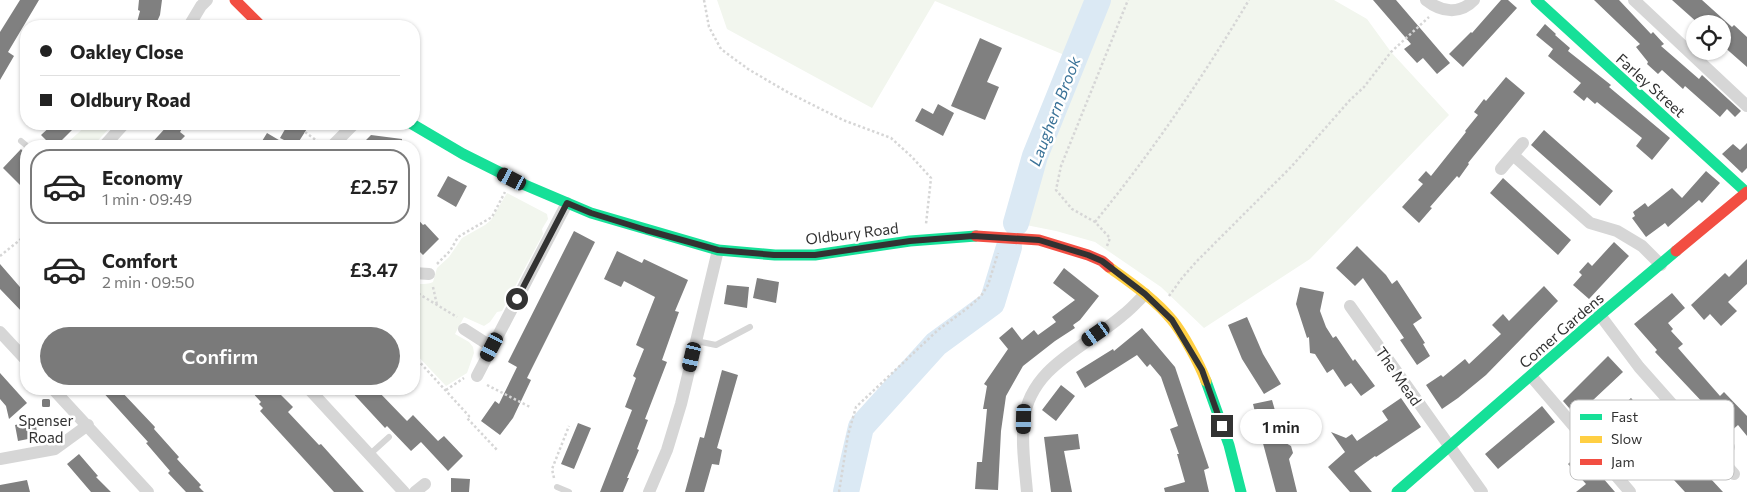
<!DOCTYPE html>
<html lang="en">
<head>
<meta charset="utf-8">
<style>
	:root { --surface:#fff; --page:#f6f6f6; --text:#222; --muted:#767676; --line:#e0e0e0; --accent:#7a7a7a }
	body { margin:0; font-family:Commissioner,sans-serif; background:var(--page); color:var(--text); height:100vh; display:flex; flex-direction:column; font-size:19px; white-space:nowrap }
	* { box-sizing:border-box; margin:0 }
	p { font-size:16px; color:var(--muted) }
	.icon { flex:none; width:28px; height:28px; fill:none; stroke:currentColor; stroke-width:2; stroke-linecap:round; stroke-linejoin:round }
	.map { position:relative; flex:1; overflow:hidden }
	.details { position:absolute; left:20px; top:140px; width:400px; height:255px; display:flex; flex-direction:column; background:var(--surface); border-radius:20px; box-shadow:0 1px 4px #0004 }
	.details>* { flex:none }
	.top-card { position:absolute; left:20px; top:20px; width:400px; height:110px; border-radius:20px; box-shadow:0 1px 4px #0004; display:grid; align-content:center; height:110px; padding:0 20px; background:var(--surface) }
	.tools { position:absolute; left:1686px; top:15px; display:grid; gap:10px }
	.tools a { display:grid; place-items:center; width:45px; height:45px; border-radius:50%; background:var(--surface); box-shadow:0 1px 4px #0004; font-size:25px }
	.end { position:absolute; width:22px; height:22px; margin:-11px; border:6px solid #323232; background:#fff; box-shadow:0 0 0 2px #fff }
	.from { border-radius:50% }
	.bubble { position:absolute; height:35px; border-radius:18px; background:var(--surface); box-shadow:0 1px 4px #0004; font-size:16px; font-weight:600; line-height:35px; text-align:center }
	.car { position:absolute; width:15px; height:30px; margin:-15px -8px; border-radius:6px; box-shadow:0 0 4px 1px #0007; background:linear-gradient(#222 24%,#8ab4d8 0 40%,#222 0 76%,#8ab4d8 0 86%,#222 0) }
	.top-card b { display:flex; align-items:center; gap:18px; height:48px; font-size:19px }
	.top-card b+b { border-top:1px solid var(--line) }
	.top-card i { width:12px; height:12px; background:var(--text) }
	ul { padding:9px 0 0; list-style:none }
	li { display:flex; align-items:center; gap:15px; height:75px; margin:0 10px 8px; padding:0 10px; border:2px solid transparent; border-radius:20px }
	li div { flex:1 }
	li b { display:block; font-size:19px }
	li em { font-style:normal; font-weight:600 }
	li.on { border-color:var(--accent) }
	li>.icon { width:45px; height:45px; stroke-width:1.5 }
	.button { display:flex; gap:10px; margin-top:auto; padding:10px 20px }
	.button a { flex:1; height:58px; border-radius:30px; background:var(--accent); color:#fff; font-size:20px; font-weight:600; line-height:58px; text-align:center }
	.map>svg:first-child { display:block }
</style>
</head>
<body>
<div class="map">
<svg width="1747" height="492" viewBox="0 0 1747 492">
	<rect width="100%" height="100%" fill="#fff"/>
	<!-- green -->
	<path fill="#f2f6ee" d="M717,0h617l33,19 24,33 58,63 -139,144 -106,69 -43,-41 -66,-45 -39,-11 -40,-8 19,-67 39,-97 -139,-58 -63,107 -145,-79z
		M88,124h25l-20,22h-22l-4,-3z
		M507,193l40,21 1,5 -6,10 1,5 -41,77 -5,1 -7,10 -6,4 -20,-9 -9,17 14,8 4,5 1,6 -7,20 -21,13 -32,-34v-67c7,-2 13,0 19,-3l4,-14 12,-11 13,-19 23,-13 6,-5z"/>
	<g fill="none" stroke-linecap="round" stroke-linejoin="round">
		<!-- river -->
		<path stroke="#dbe9f4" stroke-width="26" d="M1016,223l19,-67 63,-156
			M846,492l15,-65 75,-83 56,-41 17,-56"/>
	</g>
	<!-- building -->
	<path fill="#808080" d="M20,0h19l-31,52 6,4 -14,24v-48z
		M139,0h23l-2,15 -5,11h-19l4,-15 -2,-1z
		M1373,0h23l54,63 -13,11 -14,-16 -6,5 -13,-14 7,-5z
		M1501,0h7l9,8 -54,59 -14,-13 22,-22 1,1z
		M1594,0h25l32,34 2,-2 11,12 -3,2 38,33 3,-4 39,36 -6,6 -8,-8 -7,8 -35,-31 -2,3 -21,-19 -4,4 -11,-10 1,-2 -12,-15 4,-3z
		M1672,0h30l30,27 2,-2 13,12v30l-25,-22v-21h-23z
		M1545,24l11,10 -1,1 15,13 -2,3 43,34 -2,2 61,51 -18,22 -16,-14 6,-8 -45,-36 -2,2 -8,-7 -3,4 -11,-9 8,-9 -33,-27 5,-7 -17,-14z
		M980,38l22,10 -15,34 12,5 -14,33 -34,-14z
		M1506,77l19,16 -57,70 1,1 -10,14 -2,-2 -27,31 2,1 -13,15 -17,-16 21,-23 -5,-4 8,-9 5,5 35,-44 -1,-1 13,-16 -4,-3 10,-13 2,2z
		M938,104l16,9 -11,23 -28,-15 7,-13 11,6z
		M53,124h25l-22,22h-4l-11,-11z
		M169,124h16l-5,8 5,4 -10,10h-26z
		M288,124h22l-14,22 -16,-8z
		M1544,130l69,61 -13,15 -69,-61z
		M267,133l22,13h-30z
		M371,135l31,4v7h-42z
		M1747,143v25l-5,5 -20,-19 11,-10 7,6z
		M21,149l5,6v36l-23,-23z
		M1706,171l14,12 -18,20 -3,-3 -31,27 -3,-4 -19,14 -14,-19 3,-2 -2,-4 12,-9 3,4 24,-19 10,10z
		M448,176l19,10 -11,21 -19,-11z
		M1503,178l68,62 -13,15 -68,-62z
		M414,215l9,10 2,-1 14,15 -16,16 -9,-9z
		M574,231l21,11 -68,136 4,2 -18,38 -13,17 -19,-14 14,-20 4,3 18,-37 -9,-5z
		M1614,242l15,14 -40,43 -16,-14 9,-10 -3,-3 9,-10 4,4z
		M1357,246l29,29 6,9 5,-4 25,38 -9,6 12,19 -2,1 7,12 -13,9 -17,-25 4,-2 -41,-60 -8,8 -19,-18z
		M617,251l25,12 2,-4 44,21 -13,31 4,1 -17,48 5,2 -22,57 3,1 -11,29 2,1 -12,28h2l-6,14h-23l32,-82 -7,-3 11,-29 -3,-2 11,-27 -8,-4 19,-48 -31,-16 -3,6 -17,-8z
		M1747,259v25l-19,18 9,9 -16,15 -11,-12 -6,6 -13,-15 34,-32 4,4z
		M0,264l26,30v22l-26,-27z
		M1064,268l35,28 -19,24 -7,5 2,3 -20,13 -32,25 -17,30 -5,35 -3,59 -23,-1 2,-27h5l5,-53h-4l4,-23 -3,-2 24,-35 -9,-11 13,-11 10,13 12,-10 4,5 18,-13 -4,-5 23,-17 -22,-17z
		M757,278l22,4 -3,21 -23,-5z
		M727,285l22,2 -2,21 -23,-4z
		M1544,286l14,15 -72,74 -28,23 -16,11 -16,-24 15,-10 2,2 22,-18 4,5 32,-30 -9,-9 11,-11 6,7z
		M1300,287l24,5 -4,19 6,16 7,11 3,-2 17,25 2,-2 20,27 -14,10 -10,-13 -6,4 -12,-18 -6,4 -12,-19 -5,-1 -1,-16 -2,1 -11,-34z
		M1672,293l13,15 -17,15 5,6 -2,2 12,13 -5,4 42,48 4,-4 23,24v20l-9,-11 -9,8 -23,-25 1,-1 -52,-55 2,-2 -23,-26z
		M1247,317l16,37 18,30 -17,10 -22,-35 -14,-34z
		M1142,328l33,39 34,101 -5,2 5,22h-44l-1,-4 21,-6 -8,-28h2l-9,-25 8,-3 -17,-49 -11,-13 -3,3 -10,-12 -52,33 -9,-16 37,-23 1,2z
		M1608,356l15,16 -47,44 -13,-15z
		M722,370l16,5 -21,73 5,2 -3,15 -7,-1 -8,28h-19l15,-55 4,1z
		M0,373l27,30 -18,16 -3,-13 -6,-7z
		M1061,385l14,11 -19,25 -14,-11z
		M100,389h19l36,38 -1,2 25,28 -2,2 24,26 -2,2 5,5h-18l-18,-19 2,-2 -24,-28 2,-1z
		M249,389h26l18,18 -5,5 31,33 2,-1 43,48h-30l-74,-81 3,-3 -4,-4 2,-2z
		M349,389h27l31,32 6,-6 25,26 6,-5 19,20 -15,15 -27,-29 -10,9 -24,-25 -2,2z
		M1401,398l20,29 -45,30 -1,-1 -21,15 18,21h-22l-22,-25 17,-15 -14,-20 15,6 6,-4 5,7 31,-21 -6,-9z
		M1631,398l26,29 3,-3 63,68h-38l-24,-26 -2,2 -46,-54z
		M1272,400l4,14 7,-2 5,17 -18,5 21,12 2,7 -4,6 8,33h-21l-15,-56 -8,-32z
		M1542,406l13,16 -57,47 -13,-15z
		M35,421l3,16 -20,4 -3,-16z
		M578,423l13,5 -17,41 -13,-5z
		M1078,434l2,15 -16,2 8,41h-21l-7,-55z
		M1582,451l15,18 -1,1 19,22h-39l10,-8 -18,-20z
		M79,454l19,22 -2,1 15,15h-20l-24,-28z
		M451,478l19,1 -1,13h-18z
		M27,480l3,12h-30v-7z"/>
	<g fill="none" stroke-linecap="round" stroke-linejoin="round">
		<!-- path -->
		<path stroke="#d6d6d6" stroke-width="2.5" stroke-dasharray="2.5 2.5" stroke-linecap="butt" d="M704,0l5,27 12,22 27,20 41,24 54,27 48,18 21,19 19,21 -5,46
			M305,132l15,11
			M1095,222c57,-70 108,-145 154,-222
			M1107,246l3,-8 -15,-16 -23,-13 -16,-19 5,-24 67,-166
			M0,256l26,-21
			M437,264l13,-13 8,-14 34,-20 13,-25
			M433,287l4,18
			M414,291l43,26
			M1169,296l13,-18 14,-16 95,-95 59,-67 14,-13 27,-35 38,-35
			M414,356l55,60 -2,2 31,33
			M487,385l43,22
			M446,390l18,-12
			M554,478l-2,-9 17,-43
			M839,492l9,-57 8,-28 82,-77 31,-23 12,-11 7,-11 10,-32"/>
		<!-- lane -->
		<path stroke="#d6d6d6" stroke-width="6" d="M21,141l6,5
			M696,341l20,4 34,-18
			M369,455l20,-18
			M557,487l12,5"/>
		<!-- street -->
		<path stroke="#d6d6d6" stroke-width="12" d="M1426,0c15,12 34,15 48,0
			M1634,0l113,106
			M189,26l12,-20 6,-6
			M104,146l20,-22
			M332,146l22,-22
			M1513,155l77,68 27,8 25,15 19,19
			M1501,169l22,-26
			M414,273l15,1
			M1350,306l132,186
			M1600,315l39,52 95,107
			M464,329l28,18
			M0,332l26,28
			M477,376l90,-173
			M1531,376l99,116
			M53,389l95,103
			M309,389l95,103
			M1718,457l11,-10
			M0,459l55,-10 33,-24
			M415,492l10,-8
			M649,492l18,-42 14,-46 37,-154
			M1027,492c-2,-24 -6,-49 -3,-72 6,-54 64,-74 99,-105 8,-6 15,-14 22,-21"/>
		<!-- fast -->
		<path stroke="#16e098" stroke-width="11" d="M1536,0l210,192
			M412,124l51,30 62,31 66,28 127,37 57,5h40l95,-14 66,-5
			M1206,381l23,64 12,47
			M1397,492l203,-177 76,-64"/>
		<!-- slow -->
		<path stroke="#ffcf43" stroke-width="11" d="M1109,267c22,16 46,32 63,53 11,13 28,45 34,61"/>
		<!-- jam -->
		<path stroke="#f24e42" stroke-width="11" d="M235,0l26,26
			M976,236l63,4 49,15 14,6 7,6
			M1676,251l71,-59"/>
	</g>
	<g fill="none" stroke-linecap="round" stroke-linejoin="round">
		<!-- route -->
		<path stroke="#323232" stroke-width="6" d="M517,299l50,-96 24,10 55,17 72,20 56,5h41l95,-14 63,-5 66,4 49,15 14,6 43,33 27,26 30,50 20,56"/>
	</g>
	<!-- markers -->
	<rect fill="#7a7a7a" stroke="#fff" stroke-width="2" x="41" y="398" width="10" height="10" rx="2.5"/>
	<g text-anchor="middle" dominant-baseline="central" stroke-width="5" stroke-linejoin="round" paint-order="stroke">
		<!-- street labels -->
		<g font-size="15" fill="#323232" stroke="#fff">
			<text transform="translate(1651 85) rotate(42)">Farley Street</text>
			<text transform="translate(852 233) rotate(-7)">Oldbury Road</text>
			<text transform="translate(1561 330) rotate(-41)">Comer Gardens</text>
			<text transform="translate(1399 376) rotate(55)">The Mead</text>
		</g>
		<!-- poi labels -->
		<g font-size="15" fill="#323232" stroke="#fff">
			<text x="46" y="420">Spenser<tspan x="46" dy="17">Road</tspan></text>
		</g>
		<!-- water labels -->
		<g font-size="16" font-style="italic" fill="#3b7398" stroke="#fff">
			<text transform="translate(1054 111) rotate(-69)">Laughern Brook</text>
		</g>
	</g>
	<!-- legend -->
	<rect x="1570" y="400" width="164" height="80" rx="8" fill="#fff" stroke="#c2c2c2" stroke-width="1"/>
	<rect x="1580" y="414" width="22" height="6" fill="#16e098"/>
	<rect x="1580" y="436" width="22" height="7" fill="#ffcf43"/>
	<rect x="1580" y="459" width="22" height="6" fill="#f24e42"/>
	<g font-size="14" fill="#323232">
		<text x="1611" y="422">Fast</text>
		<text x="1611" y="444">Slow</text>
		<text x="1611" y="467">Jam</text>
	</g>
</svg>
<div class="tools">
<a><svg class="icon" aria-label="locate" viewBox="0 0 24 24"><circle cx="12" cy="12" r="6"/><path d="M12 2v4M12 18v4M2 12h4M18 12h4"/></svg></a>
</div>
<i class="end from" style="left:517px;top:299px"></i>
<i class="end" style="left:1222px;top:426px"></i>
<div class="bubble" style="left:1240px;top:409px;width:82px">1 min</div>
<i class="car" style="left:512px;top:179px;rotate:297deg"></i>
<i class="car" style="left:1096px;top:334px;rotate:235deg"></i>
<i class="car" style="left:492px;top:347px;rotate:208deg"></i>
<i class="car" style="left:692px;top:357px;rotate:193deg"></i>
<i class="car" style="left:1024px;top:419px;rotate:181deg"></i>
<div class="top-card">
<b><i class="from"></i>Oakley Close</b>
<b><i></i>Oldbury Road</b>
</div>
<section class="details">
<ul>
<li class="on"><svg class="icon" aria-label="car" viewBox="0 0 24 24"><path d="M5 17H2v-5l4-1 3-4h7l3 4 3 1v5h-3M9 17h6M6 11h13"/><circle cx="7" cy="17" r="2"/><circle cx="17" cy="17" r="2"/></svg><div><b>Economy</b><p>1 min · 09:49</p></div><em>£2.57</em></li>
<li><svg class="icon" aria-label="car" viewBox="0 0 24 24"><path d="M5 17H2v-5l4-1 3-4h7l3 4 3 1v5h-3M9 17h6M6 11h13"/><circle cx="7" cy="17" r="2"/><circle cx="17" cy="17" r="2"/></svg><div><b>Comfort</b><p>2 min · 09:50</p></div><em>£3.47</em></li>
</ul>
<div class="button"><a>Confirm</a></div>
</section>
</div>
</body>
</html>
